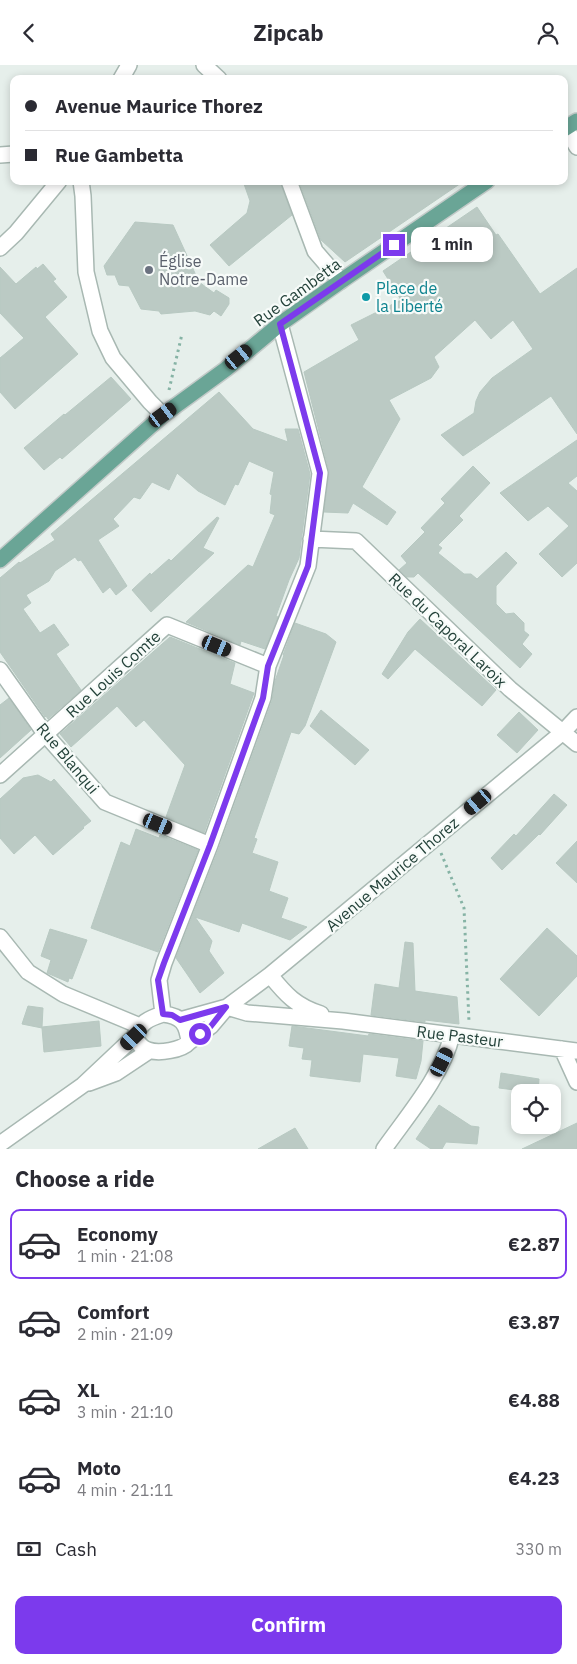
<!DOCTYPE html>
<html lang="en">
<head>
<meta charset="utf-8">
<style>
	:root { --surface:#fff; --page:#f2f2f3; --text:#2b2b33; --muted:#7c7c81; --line:#e1e1e2; --accent:#7c3aed }
	body { margin:0; font-family:"IBM Plex Sans",sans-serif; background:var(--page); color:var(--text); height:100vh; display:flex; flex-direction:column; font-size:19px; white-space:nowrap }
	* { box-sizing:border-box; margin:0 }
	p { font-size:16px; color:var(--muted) }
	.icon { flex:none; width:28px; height:28px; fill:none; stroke:currentColor; stroke-width:2; stroke-linecap:round; stroke-linejoin:round }
	.map { position:relative; height:1084px; overflow:hidden }
	.sheet { display:flex; flex-direction:column; background:var(--surface); flex:1 }
	.sheet>* { flex:none }
	.top-card { position:absolute; left:10px; top:10px; width:558px; height:110px; border-radius:10px; box-shadow:0 2px 8px #0003; display:grid; align-content:center; height:110px; padding:0 15px; background:var(--surface) }
	.fabs { position:absolute; left:511px; top:1019px; display:grid; gap:10px }
	.fabs a { display:grid; place-items:center; width:50px; height:50px; border-radius:10px; background:var(--surface); box-shadow:0 2px 8px #0003; font-size:25px }
	.end { position:absolute; width:22px; height:22px; margin:-11px; border:6px solid #7c3aed; background:#fff; box-shadow:0 0 0 2px #fff }
	.from { border-radius:50% }
	.bubble { position:absolute; height:35px; border-radius:10px; background:var(--surface); box-shadow:0 2px 8px #0003; font-size:16px; font-weight:800; line-height:35px; text-align:center }
	.car { position:absolute; width:15px; height:30px; margin:-15px -8px; border-radius:6px; box-shadow:0 0 4px 1px #0007; background:linear-gradient(#222 24%,#8ab4d8 0 40%,#222 0 76%,#8ab4d8 0 86%,#222 0) }
	.top-card b { display:flex; align-items:center; gap:18px; height:48px; font-size:19px }
	.top-card b+b { border-top:1px solid var(--line) }
	.top-card i { width:12px; height:12px; background:var(--text) }
	ul { padding:0; list-style:none }
	li { display:flex; align-items:center; gap:15px; height:70px; margin:0 10px 8px; padding:0 5px; border:2px solid transparent; border-radius:10px }
	li div { flex:1 }
	li b { display:block; font-size:19px }
	li em { font-style:normal; font-weight:800 }
	li.current { border-color:var(--accent) }
	li>.icon { width:45px; height:45px; stroke-width:1.5 }
	h2 { padding:0 15px; font-size:22px; line-height:60px }
	.pay { display:flex; align-items:center; gap:12px; height:55px; padding:0 15px; font-size:19px }
	.pay p { margin-inline-start:auto }
	.cta { display:flex; gap:10px; margin-top:auto; padding:10px 15px }
	.cta a { flex:1; height:58px; border-radius:10px; background:var(--accent); color:#fff; font-size:20px; font-weight:800; line-height:58px; text-align:center }
	header { display:flex; justify-content:space-between; align-items:center; height:65px; padding:0 15px; background:var(--surface); font-size:22px; font-weight:800 }
	.map>svg:first-child { display:block }
</style>
</head>
<body>
<header><svg class="icon" aria-label="back" viewBox="0 0 24 24"><path d="M15 5l-7 7 7 7"/></svg>Zipcab<svg class="icon" aria-label="person" viewBox="0 0 24 24"><circle cx="12" cy="8" r="4"/><path d="M4 21q1-7 8-7t8 7"/></svg></header>
<div class="map">
<svg width="577" height="1084" viewBox="0 0 577 1084">
	<rect width="100%" height="100%" fill="#e6efeb"/>
	<!-- building -->
	<path fill="#bbcac4" stroke="#b8c9c2" d="M243,116h37l12,34 -63,51 -19,-21 37,-32 3,-12z
		M299,116h165l-119,81 -24,-22z
		M477,142l19,28 2,-1 42,60 37,-26v166l-26,-38 -88,60 -22,-21 33,-22 2,-12 4,-9 12,-14 41,-29 -20,-29 -22,19 -16,-19 -41,37 5,10 -8,11 -42,22 11,19 -38,68 34,25 -9,13 -34,-22 -5,10 -24,-1 5,-41 -25,-99 55,-32 -8,-15 50,-25 -18,-29z
		M135,157l38,3 26,57 15,11 2,-3 13,8v6l-8,12 -7,-5 -4,4 -15,-4 -34,3 -2,-3 -18,-2 -12,-23 -10,-1 -4,-10h-8l-3,-9z
		M43,199l13,15 -3,2 14,16 -22,20 33,37 -63,55 -15,-17v-34l24,-20 -24,-25v-46l16,17 20,-17 1,2z
		M111,312l20,22 -69,60 -2,-2 -16,13 -20,-22 40,-34 1,1z
		M219,327l34,37 35,13 -3,-13h13l12,45 -11,84 -10,22 -13,36 2,1 -13,32 -24,-8 -1,4 -54,-23 62,-57 5,2 22,-52 -5,-2 2,-18 -2,-1 4,-22 -25,-11 -11,24 -3,-1 -10,21 -27,-14 -21,-18 -8,17 -17,-8 -12,17 -6,-2 -21,22 6,7 -21,14 29,46 -11,9 -6,-8 -7,6 -22,-33 -3,1 -3,-4 -20,14 -6,10 -23,14 5,8 -8,6 17,24 14,-9 15,21 -13,9 25,36 -33,29 -2,-3 -1,1 -45,-65v-74l19,-16 1,1 35,-23 -4,-6z
		M577,375v36l-9,7 9,8v72l-15,14 -23,-23 30,-28 -21,-20 -20,15 -28,-28z
		M473,401l17,17 -31,33 4,4 -25,25 4,3 -4,5 26,21h7l6,5 29,-27 11,11 -21,23v18l10,10 8,-1 10,10v8l5,4 -7,9 10,10 -12,14 -102,-95 -4,4h-7l-8,-7 8,-7 -6,-7 24,-24 -4,-4 24,-25 -4,-4z
		M217,452l2,1 -16,30 11,5 -63,59 -19,-22 18,-17 1,2 18,-16 2,2z
		M420,554l76,71 -14,16 -67,-57 -27,30 -6,-5 26,-42z
		M295,558l31,11 10,8 -31,84 -6,8 -8,-2 -37,106 3,1 -5,14 26,9 -9,29 19,7 -7,20 26,9 -17,13 -48,-17 -3,9 -44,-15 17,24 -3,10 15,22 -24,20 -24,-35 43,-110 53,-147 3,-20 9,-26h-1z
		M170,572l65,26 -5,21 24,9 -50,140 -38,-16 19,-52 -41,-45 -8,7 -19,-21 -46,41 -11,-13z
		M9,633l22,32 -31,28v-53z
		M321,645l48,40 -14,15 -45,-39z
		M519,647l19,18 -21,23 -20,-18z
		M38,710l13,7 3,-3 37,42 -8,6 1,1 -31,27 -18,-20 -21,19 -14,-16v-39l23,-21z
		M554,729l13,11 -27,30 -1,-1 -37,36 -11,-12 23,-24 2,2z
		M136,764l23,9 1,-3 38,15 -40,102 -67,-24 30,-86 9,4z
		M577,776v42l-21,-20z
		M547,863l30,28v20l-38,40 -39,-37z
		M50,864l37,11 -15,39 -3,-1 -1,4 -21,-9 4,-13 -10,-4z
		M405,877l8,1 2,48 42,6 2,27 -34,-4v2l-54,-7 4,-31 24,4z
		M28,941l15,2 -1,19 57,-6 2,25 -57,6 -2,-24 -20,-4z
		M292,961l76,10 1,-2 54,7 -2,20 -5,18 -20,-3 3,-18 -36,-4 -3,28 -50,-6 2,-16 -10,-1 2,-11 -15,-2z
		M501,1008l38,6 -1,14 -39,-5z
		M439,1040l32,21 8,1 -2,17 -31,-2 -4,7h-11l-15,-10z
		M577,1058v26h-55z
		M295,1063l13,21h-50z"/>
	<g fill="none" stroke-linecap="round" stroke-linejoin="round">
		<defs>
			<path id="minor" d="M204,0l15,14
				M121,14l8,-14
				M566,63l11,19
				M0,90l14,-1
				M81,116l2,15 3,76 14,59 13,27 37,44 13,13
				M289,116l26,70 26,30
				M0,183l16,-15 43,-52
				M311,474l45,2 154,148 67,55
				M0,605l46,65 59,67 105,43
				M0,710l167,-150 101,41
				M0,872l28,35 35,22 77,32
				M270,910c16,20 26,31 51,39
				M227,942l20,6 96,8 234,30
				M163,949l-4,-34 5,-17 46,-118 53,-147 5,-32 40,-100 12,-93 -40,-149
				M163,949c19,2 24,10 26,28 -7,8 -30,12 -41,8 -7,-2 -10,-8 -14,-13 8,-15 13,-18 29,-23z
				M180,955l47,-13
				M189,977l22,-16 16,-19 43,-32 293,-243 14,-15
				M562,984l15,33
				M89,1018l27,-10 33,-22
				M0,1079l83,-59 51,-48
				M384,1084c24,-34 58,-73 68,-114"/>
			<path id="major" d="M564,64l13,-8
				M0,495l163,-145 63,-46 54,-45 61,-43 146,-100"/>
		</defs>
		<!-- minor casing -->
		<use href="#minor" stroke="#a8b8b2" stroke-width="18"/>
		<!-- major casing -->
		<use href="#major" stroke="#c2cac8" stroke-width="18"/>
		<!-- path -->
		<path stroke="#86b3a5" stroke-width="3" stroke-dasharray="2.5 4" stroke-linecap="butt" d="M169,325l13,-56
			M441,788l23,55 5,114"/>
		<!-- minor -->
		<use href="#minor" stroke="#fff" stroke-width="15"/>
		<!-- major -->
		<use href="#major" stroke="#6aa596" stroke-width="15"/>
	</g>
	<g fill="none" stroke-linecap="round" stroke-linejoin="round">
		<!-- route -->
		<path stroke="#7c3aed" stroke-width="6" d="M200,969l11,-8 15,-19 -46,13 -8,-5 -9,-1 -5,-34 6,-17 46,-118 53,-147 5,-32 40,-100 12,-93 -40,-149 114,-79"/>
	</g>
	<!-- markers -->
	<circle fill="#6b7280" stroke="#f7fbf9" stroke-width="2" cx="149" cy="205" r="5"/>
	<circle fill="#0f9aa8" stroke="#f7fbf9" stroke-width="2" cx="366" cy="232" r="5"/>
	<g text-anchor="middle" dominant-baseline="central" stroke-width="4.5" stroke-linejoin="round" paint-order="stroke">
		<!-- worship labels -->
		<g font-size="16" fill="#5b616d" stroke="#f7fbf9" text-anchor="start">
			<text x="159" y="196">Église<tspan x="159" dy="18">Notre-Dame</tspan></text>
		</g>
		<!-- culture labels -->
		<g font-size="16" fill="#0d838f" stroke="#f7fbf9" text-anchor="start">
			<text x="376" y="223">Place de<tspan x="376" dy="18">la Liberté</tspan></text>
		</g>
		<!-- street labels -->
		<g font-size="16" fill="#24423a" stroke="#f7fbf9">
			<text transform="translate(297 227) rotate(-36)">Rue Gambetta</text>
			<text transform="translate(448 565) rotate(44)">Rue du Caporal Laroix</text>
			<text transform="translate(113 609) rotate(-42)">Rue Louis Comte</text>
			<text transform="translate(68 693) rotate(50)">Rue Blanqui</text>
			<text transform="translate(392 809) rotate(-40)">Avenue Maurice Thorez</text>
			<text transform="translate(460 971) rotate(7)">Rue Pasteur</text>
		</g>
	</g>
</svg>
<div class="fabs">
<a><svg class="icon" aria-label="locate" viewBox="0 0 24 24"><circle cx="12" cy="12" r="6"/><path d="M12 2v4M12 18v4M2 12h4M18 12h4"/></svg></a>
</div>
<i class="end from" style="left:200px;top:969px"></i>
<i class="end" style="left:394px;top:180px"></i>
<div class="bubble" style="left:411px;top:162px;width:82px">1 min</div>
<i class="car" style="left:239px;top:292px;rotate:51deg"></i>
<i class="car" style="left:163px;top:350px;rotate:54deg"></i>
<i class="car" style="left:217px;top:581px;rotate:112deg"></i>
<i class="car" style="left:478px;top:737px;rotate:230deg"></i>
<i class="car" style="left:158px;top:759px;rotate:112deg"></i>
<i class="car" style="left:134px;top:972px;rotate:226deg"></i>
<i class="car" style="left:442px;top:997px;rotate:27deg"></i>
<div class="top-card">
<b><i class="from"></i>Avenue Maurice Thorez</b>
<b><i></i>Rue Gambetta</b>
</div>
</div>
<section class="sheet">
<h2>Choose a ride</h2>
<ul>
<li class="current"><svg class="icon" aria-label="car" viewBox="0 0 24 24"><path d="M5 17H2v-5l4-1 3-4h7l3 4 3 1v5h-3M9 17h6M6 11h13"/><circle cx="7" cy="17" r="2"/><circle cx="17" cy="17" r="2"/></svg><div><b>Economy</b><p>1 min · 21:08</p></div><em>€2.87</em></li>
<li><svg class="icon" aria-label="car" viewBox="0 0 24 24"><path d="M5 17H2v-5l4-1 3-4h7l3 4 3 1v5h-3M9 17h6M6 11h13"/><circle cx="7" cy="17" r="2"/><circle cx="17" cy="17" r="2"/></svg><div><b>Comfort</b><p>2 min · 21:09</p></div><em>€3.87</em></li>
<li><svg class="icon" aria-label="car" viewBox="0 0 24 24"><path d="M5 17H2v-5l4-1 3-4h7l3 4 3 1v5h-3M9 17h6M6 11h13"/><circle cx="7" cy="17" r="2"/><circle cx="17" cy="17" r="2"/></svg><div><b>XL</b><p>3 min · 21:10</p></div><em>€4.88</em></li>
<li><svg class="icon" aria-label="car" viewBox="0 0 24 24"><path d="M5 17H2v-5l4-1 3-4h7l3 4 3 1v5h-3M9 17h6M6 11h13"/><circle cx="7" cy="17" r="2"/><circle cx="17" cy="17" r="2"/></svg><div><b>Moto</b><p>4 min · 21:11</p></div><em>€4.23</em></li>
</ul>
<div class="pay"><svg class="icon" aria-label="cash" viewBox="0 0 24 24"><path d="M3 7h18v10H3z"/><circle cx="12" cy="12" r="2"/></svg>Cash<p>330 m</p></div>
<div class="cta"><a>Confirm</a></div>
</section>
</body>
</html>
